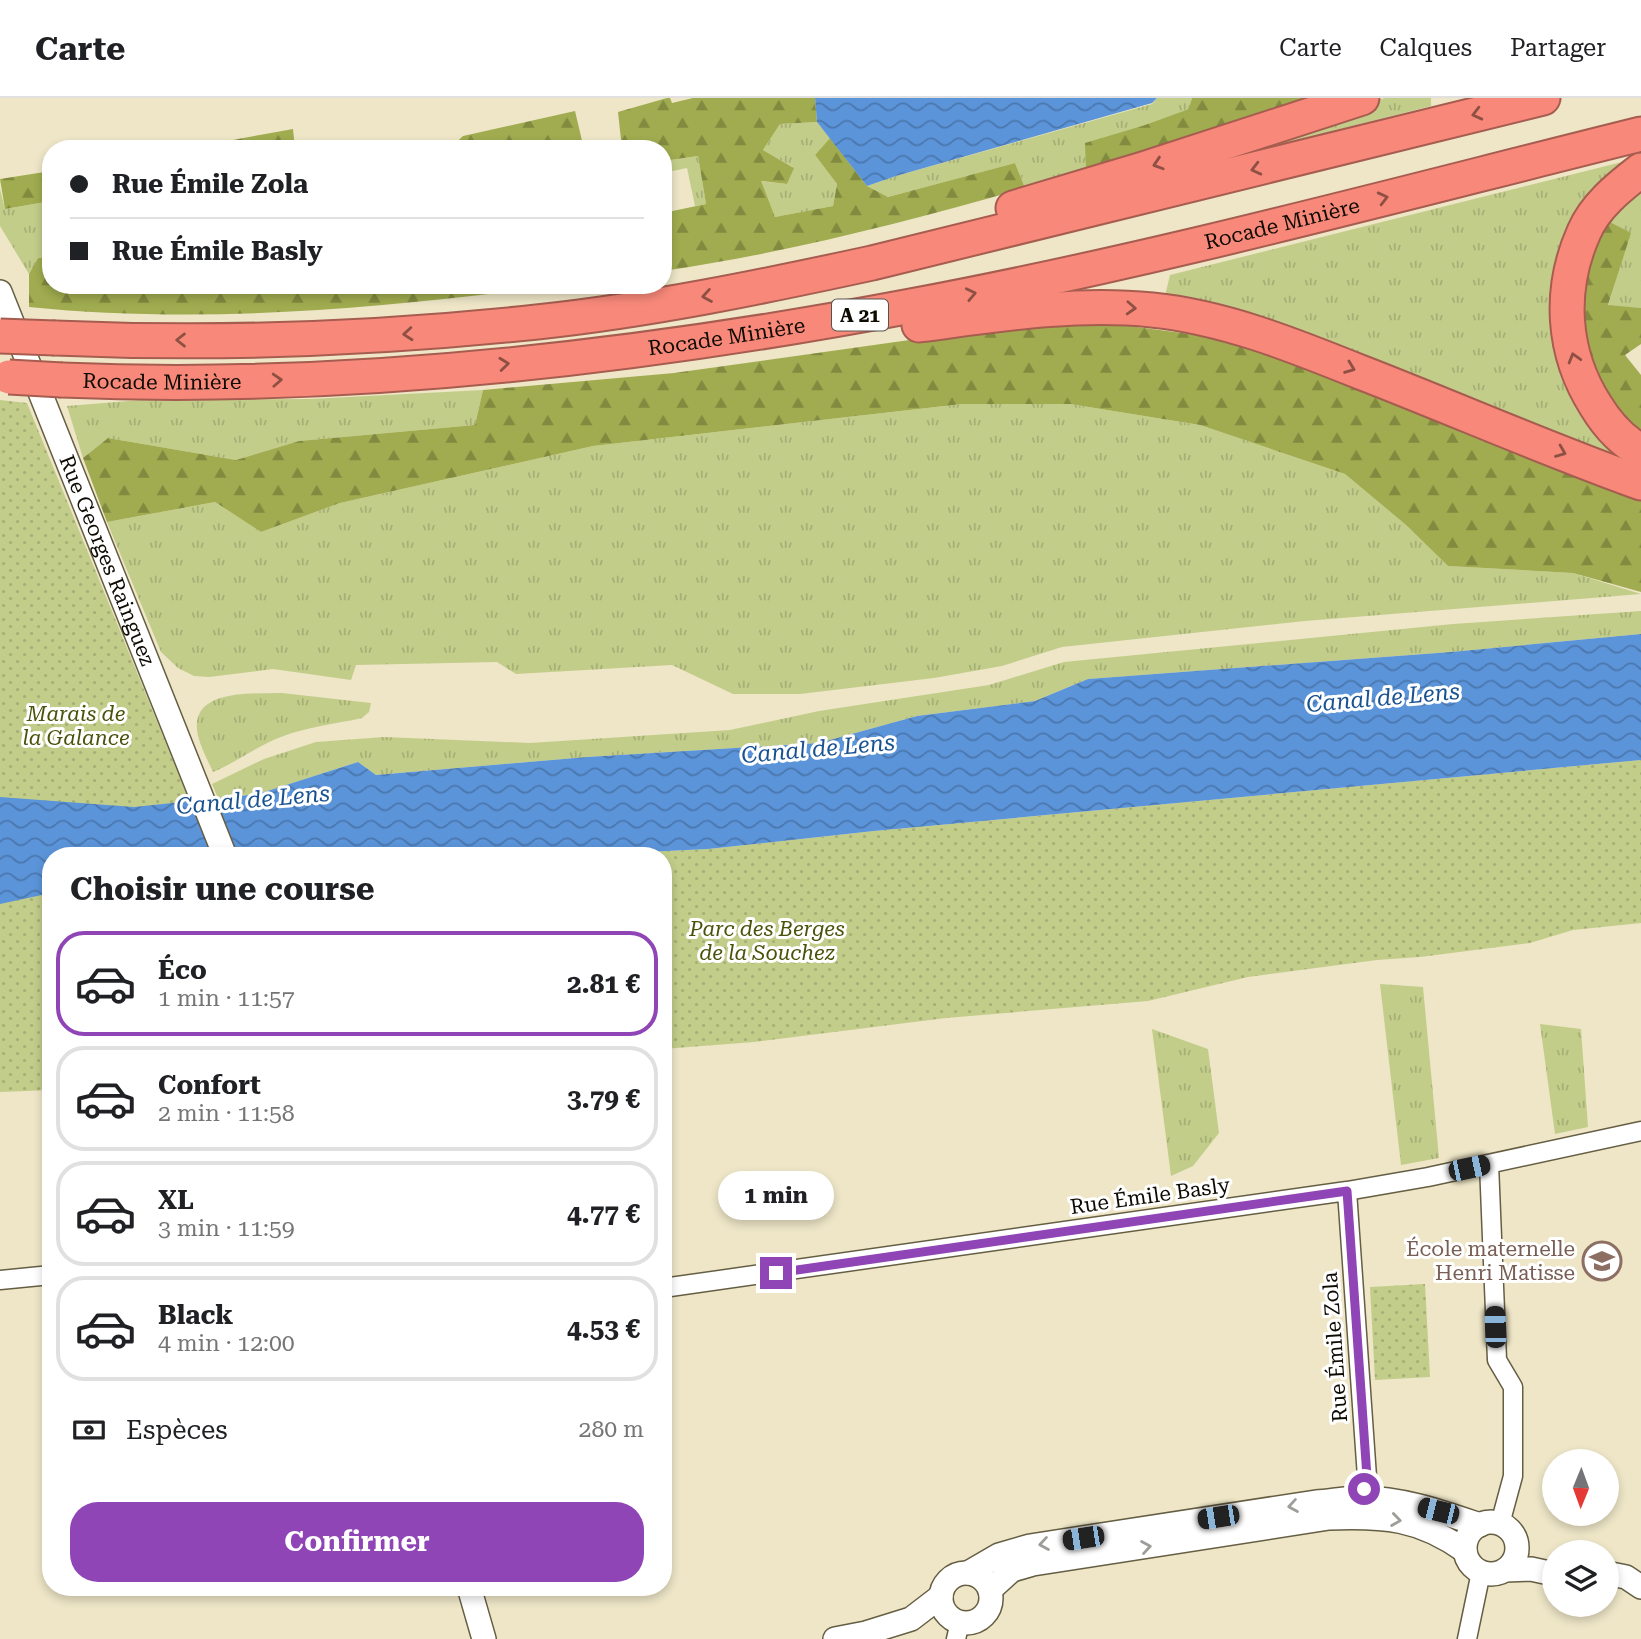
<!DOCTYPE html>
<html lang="fr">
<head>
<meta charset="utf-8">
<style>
	:root { --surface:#fff; --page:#f2f2f2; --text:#202124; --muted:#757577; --line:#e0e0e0; --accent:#9045b7 }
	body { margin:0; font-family:"Roboto Serif",serif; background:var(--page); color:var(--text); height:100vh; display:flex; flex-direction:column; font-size:26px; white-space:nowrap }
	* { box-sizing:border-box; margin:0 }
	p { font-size:23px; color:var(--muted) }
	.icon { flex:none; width:38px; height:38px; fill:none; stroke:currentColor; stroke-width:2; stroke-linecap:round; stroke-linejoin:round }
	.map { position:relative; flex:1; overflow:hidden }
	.drawer { position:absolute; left:42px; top:749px; width:630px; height:749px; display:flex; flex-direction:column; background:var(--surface); border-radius:28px; box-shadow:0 4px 10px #0003 }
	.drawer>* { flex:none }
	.guide { position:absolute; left:42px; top:42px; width:630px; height:154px; border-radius:28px; box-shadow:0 4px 10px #0003; display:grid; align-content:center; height:154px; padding:0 28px; background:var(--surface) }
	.needle { width:46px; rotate:181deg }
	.fabs { position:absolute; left:1542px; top:1351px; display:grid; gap:14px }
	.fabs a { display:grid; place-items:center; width:77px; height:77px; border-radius:50%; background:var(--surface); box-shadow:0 4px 10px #0003; font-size:35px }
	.end { position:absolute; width:32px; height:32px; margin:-16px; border:9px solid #9045b7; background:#fff; box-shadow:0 0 0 4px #fff }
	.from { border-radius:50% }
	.bubble { position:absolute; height:49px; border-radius:24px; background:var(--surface); box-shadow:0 4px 10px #0003; font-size:23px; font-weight:700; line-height:49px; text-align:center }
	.car { position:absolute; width:21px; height:42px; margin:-21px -10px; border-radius:9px; box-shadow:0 0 5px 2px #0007; background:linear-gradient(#222 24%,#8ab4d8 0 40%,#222 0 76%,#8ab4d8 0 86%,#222 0) }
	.guide b { display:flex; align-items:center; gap:24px; height:66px; font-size:26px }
	.guide b+b { border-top:2px solid var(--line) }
	.guide i { width:18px; height:18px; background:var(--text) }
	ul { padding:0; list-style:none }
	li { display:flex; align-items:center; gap:21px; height:105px; margin:0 14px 10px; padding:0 14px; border:4px solid var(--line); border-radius:28px }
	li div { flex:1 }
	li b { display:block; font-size:26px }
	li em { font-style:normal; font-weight:700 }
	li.active { border-color:var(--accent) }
	li>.icon { width:63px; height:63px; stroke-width:1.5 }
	h2 { padding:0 28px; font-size:32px; line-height:84px }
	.pay { display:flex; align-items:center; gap:18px; height:77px; padding:0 28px; font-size:26px }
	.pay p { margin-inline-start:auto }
	.button { display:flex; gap:14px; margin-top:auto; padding:14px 28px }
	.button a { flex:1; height:80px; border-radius:28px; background:var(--accent); color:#fff; font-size:28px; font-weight:700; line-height:80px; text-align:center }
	header { display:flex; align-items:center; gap:42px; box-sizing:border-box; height:98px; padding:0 35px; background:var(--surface); border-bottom:2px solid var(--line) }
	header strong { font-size:33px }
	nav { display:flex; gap:38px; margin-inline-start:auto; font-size:24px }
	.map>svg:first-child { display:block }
</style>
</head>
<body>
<header>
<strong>Carte</strong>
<nav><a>Carte</a><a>Calques</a><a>Partager</a></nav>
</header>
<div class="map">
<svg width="1641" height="1541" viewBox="0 0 1641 1541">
	<defs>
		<pattern id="grass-tufts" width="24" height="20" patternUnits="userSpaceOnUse" patternTransform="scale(1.75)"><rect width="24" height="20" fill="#c2cd8a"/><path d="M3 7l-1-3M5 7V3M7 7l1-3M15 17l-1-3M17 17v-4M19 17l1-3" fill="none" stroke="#a6af75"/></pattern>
		<pattern id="forest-firs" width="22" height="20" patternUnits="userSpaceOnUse" patternTransform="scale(1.75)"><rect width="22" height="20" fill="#a0ac4f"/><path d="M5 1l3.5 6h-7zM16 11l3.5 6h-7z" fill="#818a3f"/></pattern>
		<pattern id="park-dots" width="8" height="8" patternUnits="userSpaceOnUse" patternTransform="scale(1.75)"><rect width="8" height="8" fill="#c2cd8a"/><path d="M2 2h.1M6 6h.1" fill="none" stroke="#a6af75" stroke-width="1.8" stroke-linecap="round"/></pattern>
		<pattern id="water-waves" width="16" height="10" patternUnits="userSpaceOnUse" patternTransform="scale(1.75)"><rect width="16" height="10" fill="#5b94d9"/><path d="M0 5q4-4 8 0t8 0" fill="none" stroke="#4a77ae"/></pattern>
	</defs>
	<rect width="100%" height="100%" fill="#eee6c7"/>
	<!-- grass -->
	<path fill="url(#grass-tufts)" d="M1157,0h35l-2,11 -48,17 -56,44 -61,18 -10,-25 -127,34 -21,-11 29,-10 256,-72z
		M1385,0h46v8l-182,46 -22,-3z
		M817,24l13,16 -15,17 22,29 -4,22 -58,11 -15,-36 27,3 6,-17 -30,-17 17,-26z
		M698,58l8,48 -11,2 -8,-38 -24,5v-12z
		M1626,63l-69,138 71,153 -7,15 -458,-163 7,-29z
		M1641,90v120l-33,-2 22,-73 -20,-11 11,-15z
		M0,91l5,20 46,-8v56l-13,1 -9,16 -29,-48z
		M483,292l-8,35 -176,16 -63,19 -128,-22 -25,20 -16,-52 74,-6 169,-1z
		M962,306h108l130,21 145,49 61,51 42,41 125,7 68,21 -336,27 -243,26 -60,19 -68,12 -134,16h-67l-61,-29 -156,9 -19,-12 -141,3 -5,15 -78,-11 -64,8 -15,-1 -16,-8 -17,-16 -54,-130 108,-20 46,30 79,-29 253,-57z
		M1641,513v23l-190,18 -363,27 -53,22 -118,15 -98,27 -232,14 -211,18 -18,-13 -100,32 -40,4 -6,-14 52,-25 52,-17 68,-5 146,6 200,-13 89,-19 170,-26 75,-23 389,-38z
		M282,595l89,10 -2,9 -7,6c-27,6 -56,9 -81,19 -24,9 -44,25 -68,35 -5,-11 -12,-24 -15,-36 -11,-48 55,-42 84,-43z
		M1380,886l43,3 16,171 -38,7z
		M1540,926l41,5 7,98 -33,7z
		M1152,931l56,20 11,84 -26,33 -22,10z"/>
	<!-- forest -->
	<path fill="url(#forest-firs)" d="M667,0h3l2,5 21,-5h122l2,24 -37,2 -17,26 31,18 -7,16 -26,-3 14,36 58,-11 4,-22 -22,-29 15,-17 37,48 21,11 127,-34 10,25c-119,34 -239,65 -362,83v-58l43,-9 -8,-48 -35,5v-12h-41l-4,-37z
		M1192,0h121l-227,72 -1,-27 57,-17 47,-17z
		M575,13l9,38h-135l14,-13z
		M293,31l2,20h-112z
		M51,73v30l-46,8 -5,-30z
		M1610,124l21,11 -23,72 33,3v36l-16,11 16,20v56c-9,-8 -20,-17 -27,-26 -24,-34 -39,-89 -30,-130 5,-19 15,-36 26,-53z
		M51,159v28h124l1,4 64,-4h322c-176,23 -356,40 -533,22v-33l9,-16z
		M1106,225l122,16 100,35 313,122v96l-68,-19 -125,-7 -42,-41 -61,-51 -145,-49 -130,-21h-108l-369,42 -253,57 -79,29 -46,-30 -108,20 -24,-64 25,-20 128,22 63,-19 176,-16 8,-35 191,-17 328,-46z"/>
	<!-- park -->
	<path fill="url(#park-dots)" d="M0,302l27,3 162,397 20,56h-158v234l-51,2z
		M1641,662v163l-68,7 -43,13 -110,14 -43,3 -129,17 -100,24 -202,17 -192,24 -91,7v-193h-99l144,-7 166,-18z
		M1425,1186l5,93 -55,3 -5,-93z"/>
	<!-- water -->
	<path fill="url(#water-waves)" d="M815,0h342l-5,5 -256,73 -29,10 -50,-64z
		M1641,536v126l-767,71 -166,18 -144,7h-513v37l-51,11v-107l134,10 124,-13 100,-32 18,13 211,-18 232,-14 98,-27 118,-15 53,-22 363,-27z"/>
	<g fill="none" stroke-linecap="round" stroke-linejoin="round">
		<defs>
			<path id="minor" d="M1489,1066l8,196 16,27v89l-13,48
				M1347,1093l20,286 -6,21
				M0,1182l51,-5
				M663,1190l684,-97 81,-14 213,-46
				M956,1541l4,-17
				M1467,1541l14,-67"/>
			<g id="tertiary">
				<path id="s1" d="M0,194l225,564"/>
				<circle cx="1491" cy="1450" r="26"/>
				<path d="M1505,1472l26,-1 23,5"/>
				<path d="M968,1475l31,-18 31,-9 286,-44c15,-1 30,-4 45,-4 41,0 80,14 119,27"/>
				<path d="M1606,1475l20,4 15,10"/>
				<circle cx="966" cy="1500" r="25"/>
				<path d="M469,1489l15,52"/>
				<path d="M990,1492l22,-20 21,-6 296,-46c55,-2 90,0 136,33"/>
				<path d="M835,1541l31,-6 45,-14 30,-23"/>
			</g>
			<g id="motorway">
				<path d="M1641,72c-22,17 -46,36 -57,62 -26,58 -22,121 12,174 11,18 26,35 45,45"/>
				<path d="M1013,110l130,-39 219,-71"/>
				<path d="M919,227c77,-10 155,-23 233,-15 71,7 141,35 208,62 93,36 186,77 281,111"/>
				<path d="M55,240c161,7 322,1 482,-16 113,-12 224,-35 335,-59l671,-165"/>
				<path id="s2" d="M62,282c281,12 573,-22 849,-74 246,-46 488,-112 730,-172"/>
			</g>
		</defs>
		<!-- minor casing -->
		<use href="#minor" stroke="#655e43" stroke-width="21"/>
		<!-- tertiary casing -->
		<use href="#tertiary" stroke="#655e43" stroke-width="26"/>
		<!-- motorway casing -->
		<use href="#motorway" stroke="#a65d50" stroke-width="37"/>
		<!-- minor -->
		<use href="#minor" stroke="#fff" stroke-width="18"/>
		<!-- tertiary -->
		<use href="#tertiary" stroke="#fff" stroke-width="23"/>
		<!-- motorway -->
		<use href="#motorway" stroke="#f8897a" stroke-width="33"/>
		<defs>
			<path id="motorway-bridge" d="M0,238l55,2
				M9,279l53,3"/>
		</defs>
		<!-- motorway-bridge casing -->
		<use href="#motorway-bridge" stroke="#a65d50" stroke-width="37" stroke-linecap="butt"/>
		<!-- motorway-bridge -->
		<use href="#motorway-bridge" stroke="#f8897a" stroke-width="33"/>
	</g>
	<!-- one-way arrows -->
	<defs><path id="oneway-chevron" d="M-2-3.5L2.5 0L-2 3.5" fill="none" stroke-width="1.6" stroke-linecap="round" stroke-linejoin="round" transform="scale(1.75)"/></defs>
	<g stroke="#8f5044">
		<use href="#oneway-chevron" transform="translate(1477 16) rotate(166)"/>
		<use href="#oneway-chevron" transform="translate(1158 66) rotate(162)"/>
		<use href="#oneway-chevron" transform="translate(1256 71) rotate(166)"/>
		<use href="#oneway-chevron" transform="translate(1383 100) rotate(-14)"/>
		<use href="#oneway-chevron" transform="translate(971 196) rotate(-12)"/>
		<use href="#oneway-chevron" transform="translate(707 198) rotate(170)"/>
		<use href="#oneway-chevron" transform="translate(1131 210) rotate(3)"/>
		<use href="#oneway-chevron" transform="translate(408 236) rotate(175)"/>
		<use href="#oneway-chevron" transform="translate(181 242) rotate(-180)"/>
		<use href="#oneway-chevron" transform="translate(1574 260) rotate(-106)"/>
		<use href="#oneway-chevron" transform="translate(504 266) rotate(-6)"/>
		<use href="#oneway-chevron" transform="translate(1350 270) rotate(21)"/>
		<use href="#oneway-chevron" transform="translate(277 282) rotate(-3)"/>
		<use href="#oneway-chevron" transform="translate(1561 354) rotate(22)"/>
	</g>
	<g stroke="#9f9d9a">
		<use href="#oneway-chevron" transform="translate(1293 1408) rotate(171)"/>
		<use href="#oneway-chevron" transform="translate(1396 1422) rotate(8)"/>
		<use href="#oneway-chevron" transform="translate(1044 1446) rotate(171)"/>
		<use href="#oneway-chevron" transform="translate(1146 1449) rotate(-9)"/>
	</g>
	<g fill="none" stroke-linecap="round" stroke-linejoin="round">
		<!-- route -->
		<path stroke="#9045b7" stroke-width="9" d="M776,1175l571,-82 20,286 -3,12"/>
	</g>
	<!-- icons -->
	<defs>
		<symbol id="school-ring" viewBox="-11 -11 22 22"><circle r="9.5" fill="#fff" stroke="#8d6e63" stroke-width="1.5"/><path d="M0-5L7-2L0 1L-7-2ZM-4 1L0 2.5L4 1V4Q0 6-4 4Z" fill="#8d6e63"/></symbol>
	</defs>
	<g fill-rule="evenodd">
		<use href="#school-ring" x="1580" y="1141" width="44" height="44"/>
	</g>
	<g text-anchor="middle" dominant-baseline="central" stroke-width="6" stroke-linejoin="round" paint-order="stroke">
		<!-- shield labels -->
		<rect fill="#fff" stroke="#56544f" stroke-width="2" x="832" y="201.5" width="56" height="31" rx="5"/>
		<g font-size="19" font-weight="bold" fill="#0e0b03">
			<text x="860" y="217">A 21</text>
		</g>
		<!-- street labels -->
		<g font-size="21" fill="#0e0b03" stroke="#fff">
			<text stroke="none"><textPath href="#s2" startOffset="1234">Rocade Minière</textPath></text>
			<text stroke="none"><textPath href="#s2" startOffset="667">Rocade Minière</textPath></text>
			<text stroke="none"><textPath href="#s2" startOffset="100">Rocade Minière</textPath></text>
			<text stroke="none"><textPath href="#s1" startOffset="289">Rue Georges Rainguez</textPath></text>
			<text transform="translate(1150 1098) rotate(-8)">Rue Émile Basly</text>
			<text transform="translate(1335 1249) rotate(-94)">Rue Émile Zola</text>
		</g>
		<!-- park labels -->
		<g font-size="21" font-style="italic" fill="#4b520a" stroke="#fff">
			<text x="76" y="616">Marais de<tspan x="76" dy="24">la Galance</tspan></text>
			<text x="767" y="831">Parc des Berges<tspan x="767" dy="24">de la Souchez</tspan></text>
		</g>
		<!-- education labels -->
		<g font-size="21" fill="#785e54" stroke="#fff" text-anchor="end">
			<text x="1575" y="1151">École maternelle<tspan x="1575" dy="24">Henri Matisse</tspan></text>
		</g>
		<!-- water labels -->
		<g font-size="23" font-style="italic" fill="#185291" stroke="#fff">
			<text transform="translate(1383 600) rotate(-5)">Canal de Lens</text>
			<text transform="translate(818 651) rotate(-5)">Canal de Lens</text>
			<text transform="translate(253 702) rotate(-5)">Canal de Lens</text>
		</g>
	</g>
</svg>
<div class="fabs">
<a><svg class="needle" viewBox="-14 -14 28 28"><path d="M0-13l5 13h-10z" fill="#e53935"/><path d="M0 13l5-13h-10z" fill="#757577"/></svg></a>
<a><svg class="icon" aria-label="layers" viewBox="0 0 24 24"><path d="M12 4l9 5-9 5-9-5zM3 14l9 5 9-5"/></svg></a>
</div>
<i class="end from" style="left:1364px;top:1391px"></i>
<i class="end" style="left:776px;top:1175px"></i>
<div class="bubble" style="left:718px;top:1073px;width:116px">1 min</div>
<i class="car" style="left:1469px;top:1070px;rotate:78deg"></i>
<i class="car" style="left:1495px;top:1229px;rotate:358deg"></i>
<i class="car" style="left:1438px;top:1413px;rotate:284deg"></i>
<i class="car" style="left:1218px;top:1419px;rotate:261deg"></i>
<i class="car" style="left:1083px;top:1440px;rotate:261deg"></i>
<div class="guide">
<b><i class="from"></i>Rue Émile Zola</b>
<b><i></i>Rue Émile Basly</b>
</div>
<section class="drawer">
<h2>Choisir une course</h2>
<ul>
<li class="active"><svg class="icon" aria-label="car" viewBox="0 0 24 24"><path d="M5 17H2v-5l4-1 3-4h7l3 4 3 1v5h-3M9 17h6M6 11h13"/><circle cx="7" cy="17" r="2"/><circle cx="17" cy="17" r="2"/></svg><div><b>Éco</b><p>1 min · 11:57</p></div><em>2.81 €</em></li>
<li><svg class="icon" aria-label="car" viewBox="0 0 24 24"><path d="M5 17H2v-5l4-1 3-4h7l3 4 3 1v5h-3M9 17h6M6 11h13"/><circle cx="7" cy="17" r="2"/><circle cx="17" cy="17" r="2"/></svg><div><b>Confort</b><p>2 min · 11:58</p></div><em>3.79 €</em></li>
<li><svg class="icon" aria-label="car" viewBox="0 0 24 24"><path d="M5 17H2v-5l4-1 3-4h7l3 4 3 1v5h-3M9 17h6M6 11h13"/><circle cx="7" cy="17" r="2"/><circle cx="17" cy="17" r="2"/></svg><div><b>XL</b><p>3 min · 11:59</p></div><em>4.77 €</em></li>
<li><svg class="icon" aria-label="car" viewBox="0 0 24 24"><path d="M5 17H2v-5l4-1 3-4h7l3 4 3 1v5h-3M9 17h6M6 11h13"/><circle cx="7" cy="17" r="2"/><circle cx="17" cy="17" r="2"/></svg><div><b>Black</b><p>4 min · 12:00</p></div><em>4.53 €</em></li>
</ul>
<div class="pay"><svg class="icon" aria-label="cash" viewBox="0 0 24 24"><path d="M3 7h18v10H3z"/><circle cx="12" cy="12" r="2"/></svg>Espèces<p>280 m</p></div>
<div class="button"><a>Confirmer</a></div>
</section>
</div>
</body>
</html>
